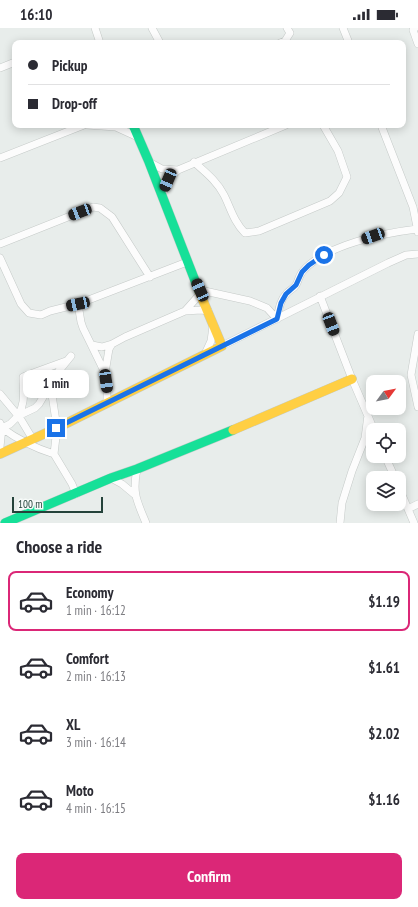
<!DOCTYPE html>
<html lang="en">
<head>
<meta charset="utf-8">
<style>
	:root { --surface:#fff; --page:#f2f2f3; --text:#2b2b33; --muted:#7c7c81; --line:#e1e1e2; --accent:#db2777 }
	body { margin:0; font-family:"PT Sans Narrow",sans-serif; background:var(--page); color:var(--text); height:100vh; display:flex; flex-direction:column; font-size:15px; white-space:nowrap }
	* { box-sizing:border-box; margin:0 }
	p { font-size:13px; color:var(--muted) }
	.icon { flex:none; width:22px; height:22px; fill:none; stroke:currentColor; stroke-width:2; stroke-linecap:round; stroke-linejoin:round }
	.map { position:relative; height:495px; overflow:hidden }
	.details { display:flex; flex-direction:column; background:var(--surface); flex:1 }
	.details>* { flex:none }
	.banner { position:absolute; left:12px; top:12px; width:394px; height:88px; border-radius:8px; box-shadow:0 2px 10px #0003; display:grid; align-content:center; height:88px; padding:0 16px; background:var(--surface) }
	.needle { width:26px; rotate:58deg }
	.buttons { position:absolute; left:366px; top:347px; display:grid; gap:8px }
	.buttons a { display:grid; place-items:center; width:40px; height:40px; border-radius:8px; background:var(--surface); box-shadow:0 2px 10px #0003; font-size:20px }
	.scale { position:absolute; left:12px; bottom:10px; width:91px; box-sizing:border-box; padding-left:4px; border:2px solid #24423a; border-top:0; font-size:11px; line-height:14px; white-space:nowrap; color:#24423a; -webkit-text-stroke:3px #f7fbf9; paint-order:stroke }
	.end { position:absolute; width:18px; height:18px; margin:-9px; border:5px solid #1a73e8; background:#fff; box-shadow:0 0 0 2px #fff }
	.from { border-radius:50% }
	.bubble { position:absolute; height:28px; border-radius:8px; background:var(--surface); box-shadow:0 2px 10px #0003; font-size:13px; font-weight:700; line-height:28px; text-align:center }
	.car { position:absolute; width:12px; height:24px; margin:-12px -6px; border-radius:5px; box-shadow:0 0 3px 1px #0007; background:linear-gradient(#222 24%,#8ab4d8 0 40%,#222 0 76%,#8ab4d8 0 86%,#222 0) }
	.banner b { display:flex; align-items:center; gap:14px; height:38px; font-size:15px }
	.banner b+b { border-top:1px solid var(--line) }
	.banner i { width:10px; height:10px; background:var(--text) }
	ul { padding:0; list-style:none }
	li { display:flex; align-items:center; gap:12px; height:60px; margin:0 8px 6px; padding:0 8px; border:2px solid transparent; border-radius:8px }
	li div { flex:1 }
	li b { display:block; font-size:15px }
	li em { font-style:normal; font-weight:700 }
	li.selected { border-color:var(--accent) }
	li>.icon { width:36px; height:36px; stroke-width:1.5 }
	h2 { padding:0 16px; font-size:18px; line-height:48px }
	.action { display:flex; gap:8px; margin-top:auto; padding:8px 16px }
	.action a { flex:1; height:46px; border-radius:8px; background:var(--accent); color:#fff; font-size:16px; font-weight:700; line-height:46px; text-align:center }
	.status { display:flex; justify-content:space-between; align-items:center; height:28px; padding:0 20px; background:var(--surface); direction:ltr }
	.status svg { height:11px; fill:currentColor }
	.map>svg:first-child { display:block }
</style>
</head>
<body>
<div class="status"><b>16:10</b><svg viewBox="0 0 49 12"><path d="M0 12V9h3v3zM5 12V6h3v6zM10 12V3h3v9zM15 12V0h3v12zM26 1h20v11H26zM47 4h2v5h-2z"/></svg></div>
<div class="map">
<svg width="418" height="495" viewBox="0 0 418 495">
	<rect width="100%" height="100%" fill="#e8edeb"/>
	<g fill="none" stroke-linecap="round" stroke-linejoin="round">
		<defs>
			<path id="street" d="M95,0l5,15
				M152,0l8,15
				M343,0l6,15
				M415,0l-2,2 5,14
				M280,15l5,-2 5,-8 -3,-5
				M0,40l15,-6
				M87,97l29,2 22,10
				M381,97l32,82 5,25
				M0,130l84,-33
				M149,134l13,7 16,1
				M194,134c11,10 23,19 30,33 7,14 10,27 21,38l14,-2 71,-30 9,-8 8,-16 -9,-26 -15,-26
				M162,167l6,-15 10,-10 108,-45
				M0,216l93,-37 7,1 12,9 38,60
				M0,230l21,46 8,9 12,2 9,-4 28,-7 109,-42
				M200,262l50,11 17,7 10,11
				M320,268l32,83 22,51
				M78,276l3,18 2,6 22,45 2,16v14
				M185,283l16,-1 7,1
				M277,291c2,-10 3,-19 10,-26 3,-3 7,-5 9,-8 3,-5 3,-10 7,-14 22,-26 81,-38 114,-42
				M418,306l-7,41 7,32
				M92,317l10,2 10,-3
				M222,318l166,-83 18,-8 12,-1
				M205,326l6,-13 2,-15
				M48,340l9,60 -3,26 18,30 4,10
				M105,345l4,-24 3,-5 13,-7 60,-26 16,-18
				M0,366l20,24 12,20
				M18,388c8,-15 5,-23 5,-39l10,-4 33,-12
				M0,395l2,5 -2,19
				M2,400c16,12 33,20 52,26
				M0,401l10,-5 8,-8 17,-8 4,-4 19,-32 13,-16
				M385,428l10,22
				M137,441c-5,25 0,32 9,54
				M111,450l11,6 12,10
				M399,460l15,35
				M408,481l10,-5
				M340,495l2,-20 10,-32 13,-33 3,-23"/>
			<path id="fast" d="M133,97l16,37 50,129
				M5,495l106,-45 26,-9 96,-39"/>
			<path id="slow" d="M233,402l119,-51
				M0,426l57,-26 165,-82 -23,-55"/>
		</defs>
		<!-- street casing -->
		<use href="#street" stroke="#c5cac8" stroke-width="8"/>
		<!-- fast casing -->
		<use href="#fast" stroke="#c3cbc8" stroke-width="10"/>
		<!-- slow casing -->
		<use href="#slow" stroke="#c3cbc8" stroke-width="10"/>
		<!-- street -->
		<use href="#street" stroke="#fcfcfc" stroke-width="7"/>
		<!-- fast -->
		<use href="#fast" stroke="#16e098" stroke-width="9"/>
		<!-- slow -->
		<use href="#slow" stroke="#ffcf43" stroke-width="9"/>
	</g>
	<g fill="none" stroke-linecap="round" stroke-linejoin="round">
		<!-- route -->
		<path stroke="#1a73e8" stroke-width="5" d="M56,400l221,-109 4,-16 5,-9 10,-9 6,-13 7,-7 15,-10"/>
	</g>
</svg>
<div class="buttons">
<a><svg class="needle" viewBox="-14 -14 28 28"><path d="M0-13l5 13h-10z" fill="#e53935"/><path d="M0 13l5-13h-10z" fill="#7c7c81"/></svg></a>
<a><svg class="icon" aria-label="locate" viewBox="0 0 24 24"><circle cx="12" cy="12" r="6"/><path d="M12 2v4M12 18v4M2 12h4M18 12h4"/></svg></a>
<a><svg class="icon" aria-label="layers" viewBox="0 0 24 24"><path d="M12 4l9 5-9 5-9-5zM3 14l9 5 9-5"/></svg></a>
</div>
<div class="scale">100 m</div>
<i class="end from" style="left:324px;top:227px"></i>
<i class="end" style="left:56px;top:400px"></i>
<div class="bubble" style="left:23px;top:342px;width:66px">1 min</div>
<i class="car" style="left:168px;top:152px;rotate:203deg"></i>
<i class="car" style="left:80px;top:184px;rotate:249deg"></i>
<i class="car" style="left:373px;top:208px;rotate:250deg"></i>
<i class="car" style="left:200px;top:262px;rotate:336deg"></i>
<i class="car" style="left:78px;top:276px;rotate:258deg"></i>
<i class="car" style="left:331px;top:296px;rotate:159deg"></i>
<i class="car" style="left:106px;top:353px;rotate:172deg"></i>
<div class="banner">
<b><i class="from"></i>Pickup</b>
<b><i></i>Drop-off</b>
</div>
</div>
<section class="details">
<h2>Choose a ride</h2>
<ul>
<li class="selected"><svg class="icon" aria-label="car" viewBox="0 0 24 24"><path d="M5 17H2v-5l4-1 3-4h7l3 4 3 1v5h-3M9 17h6M6 11h13"/><circle cx="7" cy="17" r="2"/><circle cx="17" cy="17" r="2"/></svg><div><b>Economy</b><p>1 min · 16:12</p></div><em>$1.19</em></li>
<li><svg class="icon" aria-label="car" viewBox="0 0 24 24"><path d="M5 17H2v-5l4-1 3-4h7l3 4 3 1v5h-3M9 17h6M6 11h13"/><circle cx="7" cy="17" r="2"/><circle cx="17" cy="17" r="2"/></svg><div><b>Comfort</b><p>2 min · 16:13</p></div><em>$1.61</em></li>
<li><svg class="icon" aria-label="car" viewBox="0 0 24 24"><path d="M5 17H2v-5l4-1 3-4h7l3 4 3 1v5h-3M9 17h6M6 11h13"/><circle cx="7" cy="17" r="2"/><circle cx="17" cy="17" r="2"/></svg><div><b>XL</b><p>3 min · 16:14</p></div><em>$2.02</em></li>
<li><svg class="icon" aria-label="car" viewBox="0 0 24 24"><path d="M5 17H2v-5l4-1 3-4h7l3 4 3 1v5h-3M9 17h6M6 11h13"/><circle cx="7" cy="17" r="2"/><circle cx="17" cy="17" r="2"/></svg><div><b>Moto</b><p>4 min · 16:15</p></div><em>$1.16</em></li>
</ul>
<div class="action"><a>Confirm</a></div>
</section>
</body>
</html>
